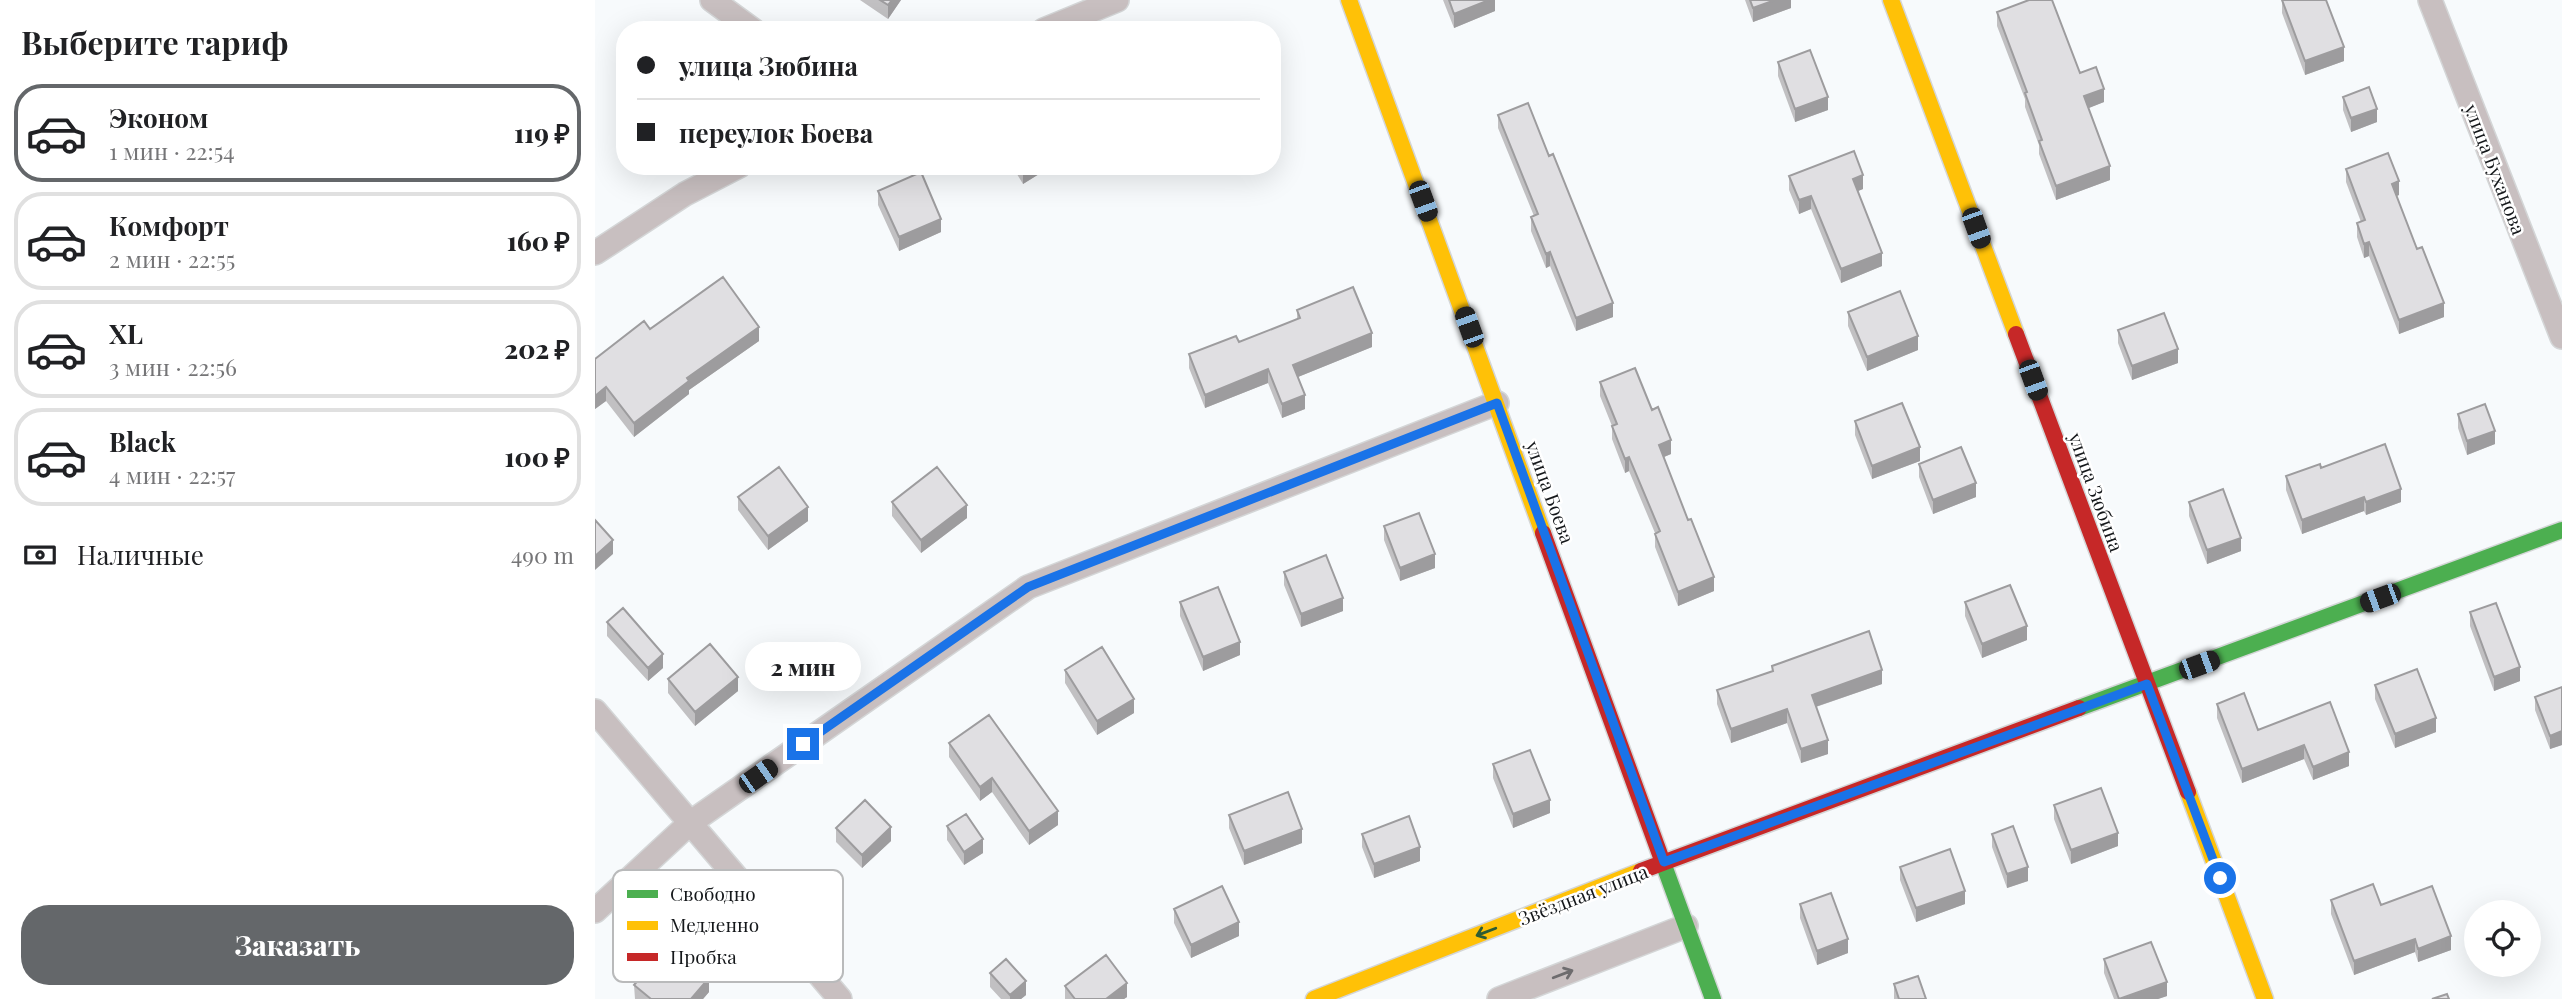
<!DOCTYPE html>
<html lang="ru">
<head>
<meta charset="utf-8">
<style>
	:root { --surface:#fff; --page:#f6f6f6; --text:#202124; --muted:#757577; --line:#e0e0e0; --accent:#64676a }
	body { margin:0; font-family:"Playfair Display",serif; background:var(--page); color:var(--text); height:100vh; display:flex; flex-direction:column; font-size:26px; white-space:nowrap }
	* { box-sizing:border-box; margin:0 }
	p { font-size:23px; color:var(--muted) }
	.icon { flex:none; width:38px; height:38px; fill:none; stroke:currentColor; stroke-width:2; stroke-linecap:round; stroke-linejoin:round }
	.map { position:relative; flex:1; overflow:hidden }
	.details { display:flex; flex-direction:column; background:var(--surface); width:595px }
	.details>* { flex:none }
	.top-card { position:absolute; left:21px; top:21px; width:665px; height:154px; border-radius:28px; box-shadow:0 7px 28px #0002; display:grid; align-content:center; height:154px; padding:0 21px; background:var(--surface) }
	.controls { position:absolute; left:1869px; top:900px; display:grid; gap:14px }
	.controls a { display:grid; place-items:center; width:77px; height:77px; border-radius:50%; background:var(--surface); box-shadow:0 7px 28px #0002; font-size:35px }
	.end { position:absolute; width:32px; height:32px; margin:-16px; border:9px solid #1a73e8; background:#fff; box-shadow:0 0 0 4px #fff }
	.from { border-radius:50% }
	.bubble { position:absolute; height:49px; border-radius:24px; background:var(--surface); box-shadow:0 7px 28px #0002; font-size:23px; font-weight:800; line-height:49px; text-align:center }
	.car { position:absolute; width:21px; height:42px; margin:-21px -10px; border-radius:9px; box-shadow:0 0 5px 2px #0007; background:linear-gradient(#222 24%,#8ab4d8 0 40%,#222 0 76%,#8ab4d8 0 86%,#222 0) }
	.top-card b { display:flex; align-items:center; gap:24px; height:66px; font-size:26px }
	.top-card b+b { border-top:2px solid var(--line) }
	.top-card i { width:18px; height:18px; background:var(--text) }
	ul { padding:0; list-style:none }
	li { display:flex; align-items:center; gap:21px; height:98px; margin:0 14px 10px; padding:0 7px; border:4px solid var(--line); border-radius:28px }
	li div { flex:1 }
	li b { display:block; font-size:26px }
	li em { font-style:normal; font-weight:800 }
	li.current { border-color:var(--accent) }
	li>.icon { width:63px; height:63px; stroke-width:1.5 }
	h2 { padding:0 21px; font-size:32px; line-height:84px }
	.pay { display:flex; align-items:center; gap:18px; height:77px; padding:0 21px; font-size:26px }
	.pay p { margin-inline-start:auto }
	.cta { display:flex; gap:14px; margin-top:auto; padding:14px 21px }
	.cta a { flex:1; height:80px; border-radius:28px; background:var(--accent); color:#fff; font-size:28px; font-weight:800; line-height:80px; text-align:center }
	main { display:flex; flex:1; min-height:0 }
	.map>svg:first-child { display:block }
</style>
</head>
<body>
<main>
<section class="details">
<h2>Выберите тариф</h2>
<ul>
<li class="current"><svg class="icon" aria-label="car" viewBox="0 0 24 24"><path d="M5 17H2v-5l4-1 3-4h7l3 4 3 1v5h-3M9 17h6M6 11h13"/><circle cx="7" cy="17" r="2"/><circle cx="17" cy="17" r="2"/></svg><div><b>Эконом</b><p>1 мин · 22:54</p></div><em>119 ₽</em></li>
<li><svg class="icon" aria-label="car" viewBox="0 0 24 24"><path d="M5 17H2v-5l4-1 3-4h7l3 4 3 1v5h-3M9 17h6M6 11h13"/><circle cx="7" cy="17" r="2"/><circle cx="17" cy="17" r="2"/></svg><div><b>Комфорт</b><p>2 мин · 22:55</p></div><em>160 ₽</em></li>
<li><svg class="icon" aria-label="car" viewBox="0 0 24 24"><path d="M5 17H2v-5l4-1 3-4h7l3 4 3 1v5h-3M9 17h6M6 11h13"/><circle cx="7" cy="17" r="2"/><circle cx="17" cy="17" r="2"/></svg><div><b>XL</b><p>3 мин · 22:56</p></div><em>202 ₽</em></li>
<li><svg class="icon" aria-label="car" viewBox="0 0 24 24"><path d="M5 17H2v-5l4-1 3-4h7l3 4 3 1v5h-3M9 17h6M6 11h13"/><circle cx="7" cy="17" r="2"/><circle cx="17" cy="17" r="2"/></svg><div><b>Black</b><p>4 мин · 22:57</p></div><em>100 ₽</em></li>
</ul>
<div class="pay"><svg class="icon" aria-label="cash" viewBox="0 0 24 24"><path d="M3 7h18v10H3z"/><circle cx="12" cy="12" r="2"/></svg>Наличные<p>490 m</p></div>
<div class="cta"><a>Заказать</a></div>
</section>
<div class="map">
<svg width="1967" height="999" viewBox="0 0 1967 999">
	<rect width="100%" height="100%" fill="#f7fafc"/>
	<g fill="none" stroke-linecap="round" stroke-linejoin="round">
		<defs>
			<path id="street" d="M117,0l41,30
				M1835,0l132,337
				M449,30l73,-30
				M0,253l90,-59 54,-28
				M0,711l245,288
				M0,911l95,-88 338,-236 469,-184
				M904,999l187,-73"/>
			<path id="fast" d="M1484,708l483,-178
				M1067,860l51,139"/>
			<path id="slow" d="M754,0l194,533
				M1296,0l125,334
				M1593,792l77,207
				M719,999l327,-128"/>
			<path id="jam" d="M1421,334l172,458
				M948,533l119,327
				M1046,871l438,-163"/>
		</defs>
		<!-- street casing -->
		<use href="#street" stroke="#d4d6d7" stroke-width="26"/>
		<!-- fast casing -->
		<use href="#fast" stroke="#d4d6d7" stroke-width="19"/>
		<!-- slow casing -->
		<use href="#slow" stroke="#d4d6d7" stroke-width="19"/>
		<!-- jam casing -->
		<use href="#jam" stroke="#d4d6d7" stroke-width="19"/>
		<!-- street -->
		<use href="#street" stroke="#c8bfc0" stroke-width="23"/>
		<!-- fast -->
		<use href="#fast" stroke="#4caf50" stroke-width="16"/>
		<!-- slow -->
		<use href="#slow" stroke="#ffc107" stroke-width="16"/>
		<!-- jam -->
		<use href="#jam" stroke="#c62828" stroke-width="16"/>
	</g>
	<!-- wall -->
	<path fill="#c1c0c2" d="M265,0h41l-13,19z
		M848,0h52v11l-41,17z
		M1150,0h46v8l-38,14z
		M1687,0l62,61 -39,14 -23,-62z
		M1402,12l83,61 24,29 -16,6 22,72 -54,20 -17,-46v-9l-14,-38v-8l-28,-73z
		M1183,62l50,48 -33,12 -17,-46z
		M1748,97l34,25 -26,10 -8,-22z
		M903,115l115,202 -37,14 -26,-65 -4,2 -15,-37v-14l3,-1 -36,-88z
		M417,166h40l-29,18z
		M1751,169l53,26 -3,1 48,121 -45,17 -30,-78 -5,2 -7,-21v-14l4,-1 -15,-40z
		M1194,176l74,13 -5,2 24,75 -41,17 -30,-74 -12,5 -10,-24z
		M283,191l63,41 -42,19 -21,-46z
		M702,310l75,37 -74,30 7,32 -23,9 -14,-35 -63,25 -16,-40v-14l50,-12 58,-23z
		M1253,312l70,38 -51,21 -19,-45z
		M55,329l109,12 -70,49v4l-55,43 -28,-36 -11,8v-50z
		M1523,330l60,33 -46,17 -14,-37z
		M1005,382l52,28 19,44 -7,3 50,134 -36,15 -23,-59v-14l-26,-62 -4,2 -13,-34v-13l-12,-30z
		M1863,414l37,30 -28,11 -9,-27z
		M1260,421l65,40 -48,18 -17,-44z
		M1324,464l57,33 -43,17 -14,-37z
		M1726,468l80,34 -35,13 -2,-4 -62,23 -16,-44v-14z
		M143,497l70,24 -40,29 -30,-40z
		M297,502l75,16 -46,35 -29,-37z
		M1594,502l52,49 -34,13 -18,-48z
		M789,526l51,42 -35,13 -16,-41z
		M689,572l59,39 -42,16 -17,-42z
		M585,602l60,53 -37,16 -23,-55z
		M1370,602l62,38 -45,18 -17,-42z
		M1875,612l50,69 -26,10 -24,-65z
		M12,622l56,46 -15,13 -41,-45z
		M1177,666l110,18 -66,23 12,47 -27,9 -14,-40 -56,20 -14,-39v-14l55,-19z
		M470,670l69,43 -37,22 -32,-52z
		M73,679l70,12 -43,35 -27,-33z
		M1780,685l61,47 -41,16 -20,-49z
		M1967,687v58l-12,4 -15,-39v-13z
		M1735,702l19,64 -36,14 -9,-21 -62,24 -25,-65v-14l41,26z
		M354,743l109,82 -29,20 -37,-53 -12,9 -31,-44z
		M898,764l57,49 -37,15 -20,-50z
		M1459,805l64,41 -47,18 -17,-45z
		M634,815l73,28 -58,22 -15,-37z
		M352,826l36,27 -19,12 -17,-25z
		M241,828l55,13 -29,27 -26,-26z
		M767,834l58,27 -46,17 -12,-31z
		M1397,834l36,47 -21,7 -15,-41z
		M1305,867l65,37 -49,18 -16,-42z
		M1736,900l50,5 70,45 -33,12 -3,-10 -61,23 -23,-61z
		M1205,904l48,49 -31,12 -17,-47z
		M579,909l65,27 -48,22 -17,-35z
		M1509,959l63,37 -9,3h-44l-10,-26z
		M395,973l36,22 -5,4h-20l-11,-12z
		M1299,984l32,15h-32z
		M39,985l75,7 -6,7h-68z
		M470,986l62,11 -3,2h-59z"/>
	<!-- shaded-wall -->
	<path fill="#9d9c9e" d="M297,0h9l-13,19v-14z
		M894,0h6v11l-41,17v-14z
		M1180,0h16v8l-38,14v-14z
		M1749,47v14l-39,14v-14z
		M1509,89v13l-20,8v-14z
		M1233,97v13l-33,12v-13z
		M1782,109v13l-26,10v-14z
		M435,166h22l-29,18v-14z
		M1515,166v14l-54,20v-14z
		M1268,175v14l-10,4v-14z
		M1804,181v14l-7,3v-14z
		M1216,196v13l-12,5v-14z
		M346,219v13l-42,19v-14z
		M1774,242v14l-5,2v-14z
		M955,252v14l-4,2v-14z
		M1287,253v13l-41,17v-14z
		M1018,303v14l-37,14v-13z
		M1849,303v14l-45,17v-14z
		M164,327v14l-70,49v4l-55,43v-14l53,-45z
		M777,333v14l-79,32v-14z
		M1323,336v14l-51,21v-14z
		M1583,349v14l-46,17v-14z
		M673,369v14l-63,25v-13z
		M11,387v14l-11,8v-13z
		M710,395v14l-23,9v-14z
		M1900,431v13l-28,11v-14z
		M1076,440v14l-12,5v-14z
		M1325,447v14l-48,18v-13z
		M1034,457v14l-4,2v-14z
		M1381,483v14l-43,17v-14z
		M1806,489v13l-35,13v-13z
		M1769,497v14l-62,23v-14z
		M372,505v13l-46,35v-13z
		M213,507v14l-40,29v-14z
		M1646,538v13l-34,13v-14z
		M18,540v14l-18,16v-14z
		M840,554v14l-35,13v-13z
		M1119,577v14l-36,15v-14z
		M748,598v13l-42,16v-13z
		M1432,626v14l-45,18v-14z
		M645,642v13l-37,16v-14z
		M68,654v14l-15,13v-13z
		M1925,667v14l-26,10v-14z
		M1287,670v14l-70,24v-13z
		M143,677v14l-43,35v-14z
		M539,699v14l-37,22v-14z
		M1192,709v14l-56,20v-14z
		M1841,718v14l-41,16v-14z
		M1967,731v14l-12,4v-13z
		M1233,740v14l-27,9v-14z
		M1709,745v14l-62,24v-14z
		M1754,752v14l-36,14v-13z
		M397,778v14l-12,9v-14z
		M955,800v13l-37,15v-14z
		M463,811v14l-29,20v-14z
		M296,827v14l-29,27v-13z
		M707,829v14l-58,22v-14z
		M1523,833v13l-47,18v-14z
		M388,839v14l-19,12v-13z
		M825,847v14l-46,17v-14z
		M1433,867v14l-21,7v-14z
		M1370,891v13l-49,18v-14z
		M644,922v14l-48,22v-13z
		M1856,936v14l-33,12v-13z
		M1253,939v14l-31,12v-14z
		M1820,939v13l-61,23v-14z
		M114,978v14l-6,7h-12z
		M431,981v14l-5,4h-11v-4z
		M1572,982v14l-9,3h-37z
		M532,983v14l-3,2h-18z"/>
	<!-- building -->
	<path fill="#e0dfe2" stroke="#9d9c9e" stroke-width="2" d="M285,0h12l-4,5z
		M854,0h40l-35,14z
		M1155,0h25l-22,8z
		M1434,0h23l28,73 16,-6 8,22 -20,7 26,70 -54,20 -17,-45 3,-1 -17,-47 2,-1 -30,-80z
		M1687,0h44l18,47 -39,14z
		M1215,50l18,47 -33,12 -17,-47z
		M1774,87l8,22 -26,9 -8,-21z
		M933,103l21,53 4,-2 60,149 -37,15 -26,-66 -4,2 -15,-37 7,-3 -40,-99z
		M1259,151l9,24 -10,4 29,74 -41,16 -30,-73 -12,4 -10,-24z
		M1793,153l11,28 -7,3 25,65 5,-2 22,56 -45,17 -30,-78 -5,2 -7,-21 8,-3 -19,-51z
		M425,166h10l-7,4z
		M326,172l20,47 -42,18 -21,-46z
		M128,277l36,50 -72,51 2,3 -55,42 -28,-36 -11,9v-37l49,-38 6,8z
		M758,287l19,46 -79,32 12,30 -23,9 -14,-35 -63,26 -16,-41 47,-18 3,6 61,-24 -3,-8z
		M1305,291l18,45 -51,21 -19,-45z
		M1569,313l14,36 -46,17 -14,-36z
		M1040,368l17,42 6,-3 13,33 -12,5 29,75 3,-1 23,58 -36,15 -23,-58 5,-3 -31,-74 -4,2 -13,-33 5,-2 -17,-42z
		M1307,403l18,44 -48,19 -17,-45z
		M1890,404l10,27 -28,10 -9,-27z
		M1790,444l16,45 -35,13 -2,-5 -62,23 -16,-44 34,-12 1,4z
		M1366,447l15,36 -43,17 -14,-36z
		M184,467l29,40 -40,29 -30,-39z
		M342,467l30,38 -46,35 -29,-38z
		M1628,489l18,49 -34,12 -18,-48z
		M824,513l16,41 -35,14 -16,-42z
		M0,520l18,20 -18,16z
		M731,555l17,43 -42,16 -17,-42z
		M1415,585l17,41 -45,18 -17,-42z
		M623,587l22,55 -37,15 -23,-55z
		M1901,603l24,64 -26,10 -24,-65z
		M28,608l40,46 -15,14 -41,-46z
		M1274,631l13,39 -70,25 16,45 -27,9 -14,-40 -56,20 -14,-39 56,-19 -1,-5z
		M115,644l28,33 -43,35 -27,-33z
		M507,647l32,52 -37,22 -32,-51z
		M1822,669l19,49 -41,16 -20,-49z
		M1967,687v44l-12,5 -15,-39z
		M1649,693l14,37 72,-28 19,50 -36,15 -9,-22 -62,24 -25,-65z
		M394,715l69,96 -29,20 -37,-53 -12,9 -31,-44z
		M935,750l20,50 -37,14 -20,-50z
		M1506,788l17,45 -47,17 -17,-45z
		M693,792l14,37 -58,22 -15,-36z
		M270,800l26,27 -29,28 -26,-27z
		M371,814l17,25 -19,13 -17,-26z
		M814,816l11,31 -46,17 -12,-30z
		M1418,826l15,41 -21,7 -15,-40z
		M1355,849l15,42 -49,17 -16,-41z
		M1778,884l8,21 51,-19 19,50 -33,13 -3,-10 -61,22 -23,-61z
		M627,886l17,36 -48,23 -17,-36z
		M1236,893l17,46 -31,12 -17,-47z
		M1556,942l16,40 -48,17 -15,-40z
		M74,944l40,34 -18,21h-40l-17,-14z
		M511,955l21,28 -21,16h-31l-10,-13z
		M411,959l20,22 -16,14 -20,-22z
		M1323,976l8,23h-27l-5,-15z
		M1852,994l2,5h-17z"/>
	<!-- one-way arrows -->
	<defs><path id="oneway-shaft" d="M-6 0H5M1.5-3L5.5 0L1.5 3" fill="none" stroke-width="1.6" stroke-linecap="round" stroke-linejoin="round" transform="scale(1.75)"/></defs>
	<use stroke="#2e5c33" href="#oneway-shaft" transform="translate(891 932) rotate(159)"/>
	<use stroke="#6e6c6e" href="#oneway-shaft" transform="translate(968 974) rotate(-21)"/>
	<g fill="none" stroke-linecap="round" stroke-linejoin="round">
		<!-- route -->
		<path stroke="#1a73e8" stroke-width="9" d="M208,744l225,-157 469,-184 167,459 483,-178 73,194"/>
	</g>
	<g text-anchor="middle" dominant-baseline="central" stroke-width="5" stroke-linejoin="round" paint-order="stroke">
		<!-- street labels -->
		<g font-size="19" fill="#15181b" stroke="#fff">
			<text transform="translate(1901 169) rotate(69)">улица Буханова</text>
			<text transform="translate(956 492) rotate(70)">улица Боева</text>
			<text transform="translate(1502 492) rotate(70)">улица Зюбина</text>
			<text transform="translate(988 894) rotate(-21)">Звёздная улица</text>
		</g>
	</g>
	<!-- legend -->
	<rect x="18" y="870" width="230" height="112" rx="10" fill="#fff" stroke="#b9babb" stroke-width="2"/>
	<rect x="32" y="890" width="31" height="8" fill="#4caf50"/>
	<rect x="32" y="921" width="31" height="9" fill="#ffc107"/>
	<rect x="32" y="953" width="31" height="8" fill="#c62828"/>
	<g font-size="19" fill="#15181b">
		<text x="75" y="901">Свободно</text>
		<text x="75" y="932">Медленно</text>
		<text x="75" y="964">Пробка</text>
	</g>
</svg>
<div class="controls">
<a><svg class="icon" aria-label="locate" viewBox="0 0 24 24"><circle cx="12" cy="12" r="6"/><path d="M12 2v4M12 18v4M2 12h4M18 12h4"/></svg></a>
</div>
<i class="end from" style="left:1625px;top:878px"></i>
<i class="end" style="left:208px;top:744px"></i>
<div class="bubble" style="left:150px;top:642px;width:116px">2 мин</div>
<i class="car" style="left:828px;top:201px;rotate:160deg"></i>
<i class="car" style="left:1381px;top:228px;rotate:160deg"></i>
<i class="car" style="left:874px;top:327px;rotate:340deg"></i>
<i class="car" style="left:1438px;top:380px;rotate:160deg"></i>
<i class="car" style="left:1785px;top:598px;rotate:250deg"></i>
<i class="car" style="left:1604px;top:665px;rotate:70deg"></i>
<i class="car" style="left:163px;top:776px;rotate:55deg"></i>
<div class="top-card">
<b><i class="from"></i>улица Зюбина</b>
<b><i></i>переулок Боева</b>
</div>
</div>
</main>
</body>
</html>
